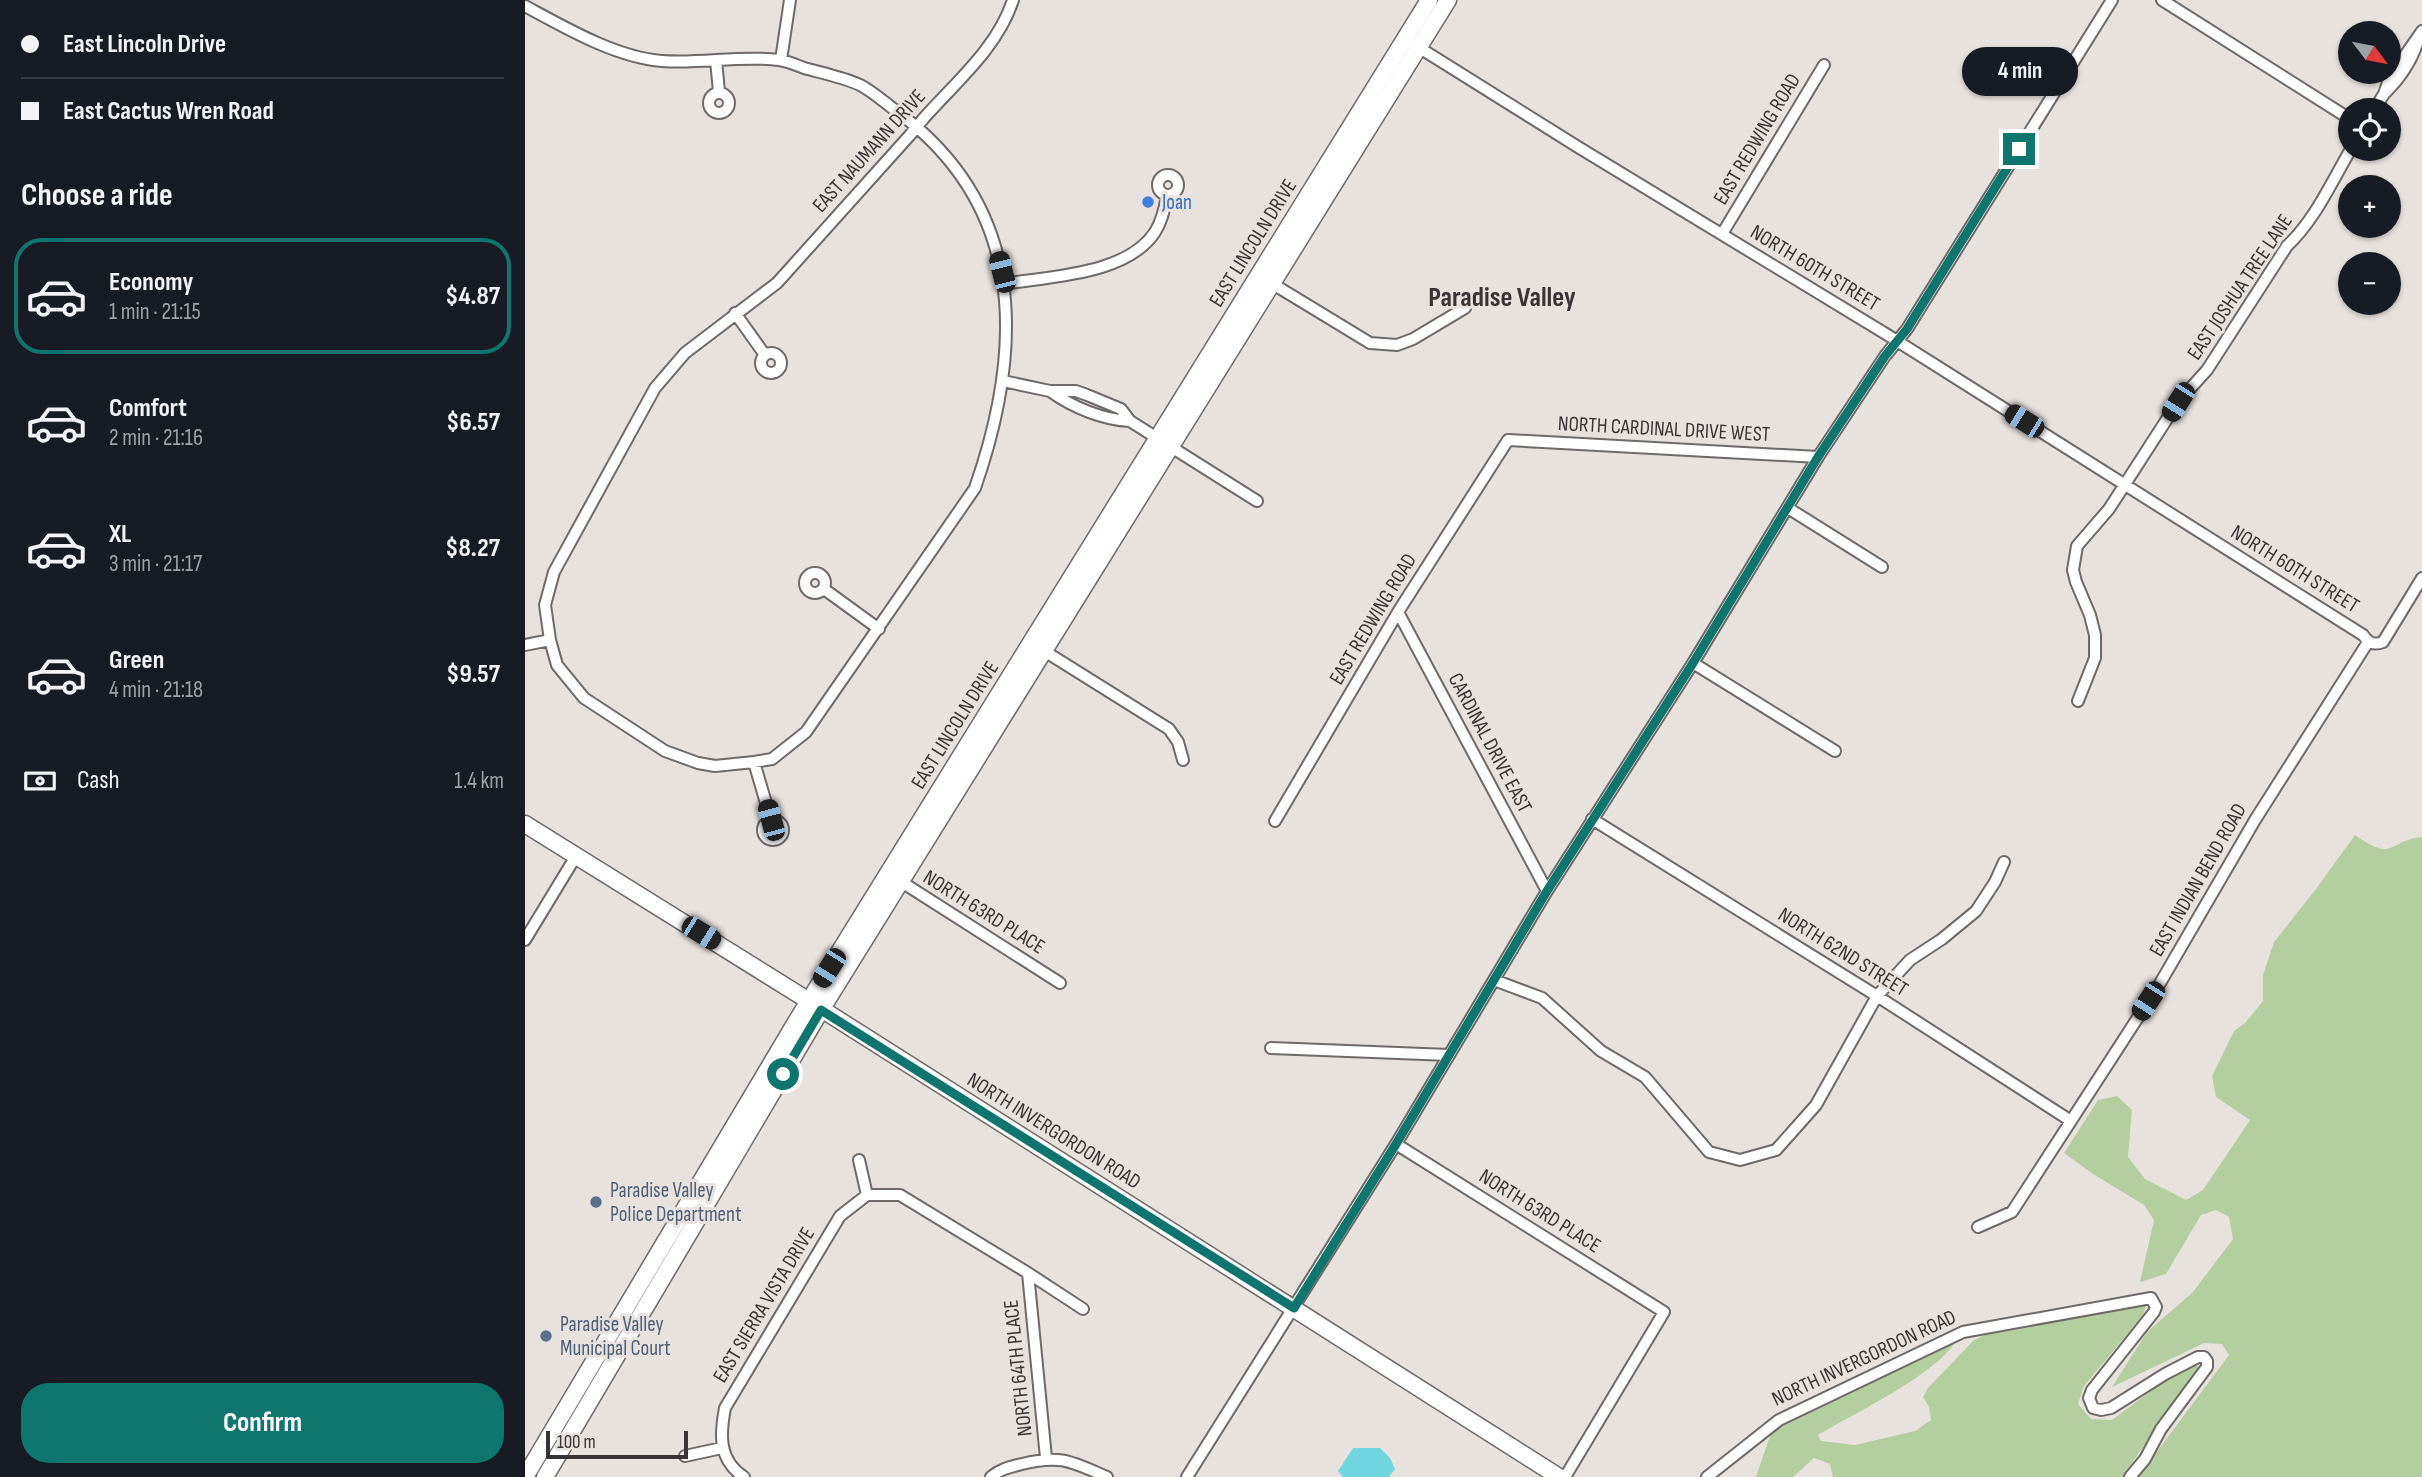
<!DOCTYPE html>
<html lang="en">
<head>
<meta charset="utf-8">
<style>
	:root { --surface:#171b24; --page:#20242c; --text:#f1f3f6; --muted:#9ea1a6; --line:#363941; --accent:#0f766e }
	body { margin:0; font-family:"Sofia Sans Condensed",sans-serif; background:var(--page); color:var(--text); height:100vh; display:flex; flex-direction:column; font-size:26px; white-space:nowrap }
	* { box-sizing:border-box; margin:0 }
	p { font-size:23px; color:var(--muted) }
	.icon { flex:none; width:38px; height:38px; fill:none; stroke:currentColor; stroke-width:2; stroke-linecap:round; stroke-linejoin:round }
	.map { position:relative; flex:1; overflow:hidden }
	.panel { display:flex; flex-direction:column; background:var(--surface); width:525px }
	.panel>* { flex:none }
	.top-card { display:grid; align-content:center; height:154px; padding:0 21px; background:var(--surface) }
	.needle { width:46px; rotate:122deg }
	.fabs { position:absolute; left:1813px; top:21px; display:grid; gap:14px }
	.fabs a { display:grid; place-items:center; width:63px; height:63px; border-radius:50%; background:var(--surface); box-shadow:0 2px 5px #0004; font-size:35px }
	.scale { position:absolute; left:21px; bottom:18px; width:142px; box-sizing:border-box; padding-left:7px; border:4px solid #373433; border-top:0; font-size:19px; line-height:24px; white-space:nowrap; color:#373433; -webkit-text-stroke:5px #e8e2df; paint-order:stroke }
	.end { position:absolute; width:32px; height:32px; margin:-16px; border:9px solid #0f766e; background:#fff; box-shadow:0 0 0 4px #fff }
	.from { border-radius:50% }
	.bubble { position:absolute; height:49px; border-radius:24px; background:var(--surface); box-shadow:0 2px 5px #0004; font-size:23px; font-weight:700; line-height:49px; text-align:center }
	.car { position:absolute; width:21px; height:42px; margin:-21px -10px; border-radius:9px; box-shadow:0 0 5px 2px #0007; background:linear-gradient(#222 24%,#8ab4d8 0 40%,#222 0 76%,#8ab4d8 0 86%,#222 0) }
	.top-card b { display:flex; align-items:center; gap:24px; height:66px; font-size:26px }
	.top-card b+b { border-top:2px solid var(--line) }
	.top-card i { width:18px; height:18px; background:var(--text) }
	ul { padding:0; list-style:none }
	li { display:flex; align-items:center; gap:21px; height:116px; margin:0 14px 10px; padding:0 7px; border:4px solid transparent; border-radius:28px }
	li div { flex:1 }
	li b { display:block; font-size:26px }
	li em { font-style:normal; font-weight:700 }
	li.on { border-color:var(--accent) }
	li>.icon { width:63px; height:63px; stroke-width:1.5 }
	h2 { padding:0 21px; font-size:32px; line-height:84px }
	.pay { display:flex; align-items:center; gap:18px; height:77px; padding:0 21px; font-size:26px }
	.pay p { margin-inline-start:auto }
	.primary-button { display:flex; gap:14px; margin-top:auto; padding:14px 21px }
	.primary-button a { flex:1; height:80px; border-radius:28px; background:var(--accent); color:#fff; font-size:28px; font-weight:700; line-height:80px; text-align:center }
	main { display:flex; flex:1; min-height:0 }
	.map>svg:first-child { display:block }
</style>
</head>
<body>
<main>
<section class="panel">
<div class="top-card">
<b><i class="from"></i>East Lincoln Drive</b>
<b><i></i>East Cactus Wren Road</b>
</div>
<h2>Choose a ride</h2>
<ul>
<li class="on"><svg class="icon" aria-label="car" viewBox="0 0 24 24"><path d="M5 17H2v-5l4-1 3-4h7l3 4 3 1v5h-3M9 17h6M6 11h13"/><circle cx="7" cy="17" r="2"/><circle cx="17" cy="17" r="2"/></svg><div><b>Economy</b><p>1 min · 21:15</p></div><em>$4.87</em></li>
<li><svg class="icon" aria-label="car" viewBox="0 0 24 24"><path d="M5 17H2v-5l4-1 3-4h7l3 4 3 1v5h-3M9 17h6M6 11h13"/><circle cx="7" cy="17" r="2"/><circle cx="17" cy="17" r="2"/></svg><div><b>Comfort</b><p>2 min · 21:16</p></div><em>$6.57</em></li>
<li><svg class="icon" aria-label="car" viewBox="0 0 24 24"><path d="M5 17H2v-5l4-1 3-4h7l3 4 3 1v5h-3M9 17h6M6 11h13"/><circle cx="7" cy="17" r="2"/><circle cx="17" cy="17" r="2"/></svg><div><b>XL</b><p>3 min · 21:17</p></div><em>$8.27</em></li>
<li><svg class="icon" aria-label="car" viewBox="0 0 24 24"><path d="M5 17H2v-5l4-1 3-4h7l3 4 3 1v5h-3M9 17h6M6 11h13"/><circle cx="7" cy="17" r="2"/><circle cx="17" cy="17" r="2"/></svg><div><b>Green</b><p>4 min · 21:18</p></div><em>$9.57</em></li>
</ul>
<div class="pay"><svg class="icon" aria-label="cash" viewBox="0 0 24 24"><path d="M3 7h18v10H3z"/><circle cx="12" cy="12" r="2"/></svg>Cash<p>1.4 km</p></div>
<div class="primary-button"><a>Confirm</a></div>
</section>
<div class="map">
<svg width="1897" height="1477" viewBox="0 0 1897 1477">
	<rect width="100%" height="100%" fill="#e8e2df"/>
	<!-- green -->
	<path fill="#b5ce9f" d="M1830,835c40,28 31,6 67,2v640h-284l91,-122 -7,-11 -18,-1 -92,44 35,-55 46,-40 40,-53 -4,-22 -13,-7 -15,5 -35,59 -26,8 14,-62 -10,-15 -51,-31 -29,-21 34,-53 19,-4 15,14 -4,47 17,22 41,21 17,-10 47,-70 -34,-23 -4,-21 22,-45 11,-8 18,-22v-26l11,-33 42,-53z
		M1616,1303l5,3 -3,9 -59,71 -6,18 13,15 21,1 66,-49 17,-8 4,5 -77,109h-289l-3,-13 -16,-6 -21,19h-37l15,-44 11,-10 176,-84c-25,38 -100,72 -140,96l3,6 34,4 60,-14 16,-11 -2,-13 -6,-10 5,-9 45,-47 11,-6z"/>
	<!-- water -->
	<path fill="#6fd6df" d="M828,1448h27l10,10 5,11 -6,8h-46l-5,-6z"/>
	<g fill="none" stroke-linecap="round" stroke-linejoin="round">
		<defs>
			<path id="street" d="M1637,0l188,119
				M0,6c41,22 90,51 137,55 39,3 79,-6 117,-1 8,1 17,5 25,8 18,5 39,9 56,17 12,6 24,17 35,25 132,96 129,237 80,378l-169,244 -34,27 -18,3 -39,4 -17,-3 -33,-12 -81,-53 -27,-33 -7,-25 -5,-35 9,-33 101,-184 30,-35 92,-70 133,-148 14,-17c32,-36 74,-71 89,-118
				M890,45l163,102 308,187 477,301c5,7 10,11 20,7l39,-64
				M191,60l3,32
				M256,60l9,-60
				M1861,92c14,-14 26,-32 32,-51
				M184 103a10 10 0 1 1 20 0a10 10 0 1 1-20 0Z
				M1849,110l10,-16 6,-17 32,-46
				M633 185a10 10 0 1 1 20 0a10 10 0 1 1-20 0Z
				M1197,234l102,-169
				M743,281l102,62 27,2 16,-6 52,-31
				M479,284c46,-8 123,-9 151,-52 7,-11 10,-24 12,-37
				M210,313l30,42
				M236 363a10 10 0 1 1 20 0a10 10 0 1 1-20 0Z
				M478,381l47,10h26l11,4 34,14 9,12 127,80
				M525,391c22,16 53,29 80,30
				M1263,508l94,59
				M280 583a10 10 0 1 1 20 0a10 10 0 1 1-20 0Z
				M299,589l55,40
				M873,612l149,279
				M0,645l25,-5
				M513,647l131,82 9,13 5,18
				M1168,663l142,88
				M1553,701l17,-43v-23l-5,-20 -14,-33 -3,-12 4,-24 32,-37 69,-107 29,-32 80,-124c28,-26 45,-65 64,-97
				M229,762l17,58
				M1067,819l285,177 194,125
				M238 830a10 10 0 1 1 20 0a10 10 0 1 1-20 0Z
				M750,821l123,-209 110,-172 310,17
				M372,879l163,104
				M0,940l51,-84
				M969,980l48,18 59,53 44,26 64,75 31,8 36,-10 40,-45 61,-109 33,-36 32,-21 34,-28 19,-29 9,-20
				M746,1048l178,7
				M871,1144l268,168 -99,165
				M334,1160l8,35
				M342,1195h33l128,78 18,185
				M1453,1227l34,-15 147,-227 96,-165 113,-178
				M503,1273l55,36
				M160,1456l37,-8
				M219,1477c-26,-17 -24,-43 -19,-69l115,-192 27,-21
				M466,1477c9,-8 19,-10 31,-13 39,-10 50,-2 85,13
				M662,1477l209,-333 151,-253 146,-228 125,-206 67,-101 22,-27 205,-329
				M1182,1477l72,-57 184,-88 188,-34 5,9 -2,5 -62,78 -3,8 4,10 8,2 10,-2 54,-34 33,-17h6l3,4v6l-46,62 -16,30 -15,18"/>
			<path id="secondary" d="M0,824l276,172 758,481
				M0,1477l274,-460 630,-1017
				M20,1477l276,-467 627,-1010"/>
		</defs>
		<!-- street casing -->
		<use href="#street" stroke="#6f6967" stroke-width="14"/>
		<!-- secondary casing -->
		<use href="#secondary" stroke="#6f6967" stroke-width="19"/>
		<!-- street -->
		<use href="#street" stroke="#fff" stroke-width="10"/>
		<!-- secondary -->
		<use href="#secondary" stroke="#fff" stroke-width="16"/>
	</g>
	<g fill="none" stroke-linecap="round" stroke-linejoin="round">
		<!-- route -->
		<path stroke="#0f766e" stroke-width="9" d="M258,1074l38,-64 473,298 102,-164 151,-253 146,-228 125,-206 67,-101 22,-27 112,-180"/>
	</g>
	<!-- markers -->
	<circle fill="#3f7fe0" stroke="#e8e2df" stroke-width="2.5" cx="623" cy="202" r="7"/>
	<g fill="#5c6f8a" stroke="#e8e2df" stroke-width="2.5">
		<circle cx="71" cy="1202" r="7"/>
		<circle cx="21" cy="1336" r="7"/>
	</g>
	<g text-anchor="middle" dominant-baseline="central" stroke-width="6" stroke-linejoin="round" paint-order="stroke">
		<!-- street labels -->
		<g font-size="21" fill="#373433" stroke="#e8e2df">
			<text transform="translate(1232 139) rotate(-59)">EAST REDWING ROAD</text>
			<text transform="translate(344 151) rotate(-48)">EAST NAUMANN DRIVE</text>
			<text transform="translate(728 243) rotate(-58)">EAST LINCOLN DRIVE</text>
			<text transform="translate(1290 268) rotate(31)">NORTH 60TH STREET</text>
			<text transform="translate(1715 287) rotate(-56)">EAST JOSHUA TREE LANE</text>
			<text transform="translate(1139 429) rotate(3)">NORTH CARDINAL DRIVE WEST</text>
			<text transform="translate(1770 569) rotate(32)">NORTH 60TH STREET</text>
			<text transform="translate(848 619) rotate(-59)">EAST REDWING ROAD</text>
			<text transform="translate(430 725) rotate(-58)">EAST LINCOLN DRIVE</text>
			<text transform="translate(965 743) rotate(62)">CARDINAL DRIVE EAST</text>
			<text transform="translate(1673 880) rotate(-60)">EAST INDIAN BEND ROAD</text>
			<text transform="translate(459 912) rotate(32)">NORTH 63RD PLACE</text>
			<text transform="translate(1318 952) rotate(32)">NORTH 62ND STREET</text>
			<text transform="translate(529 1131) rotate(32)">NORTH INVERGORDON ROAD</text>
			<text transform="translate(1015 1211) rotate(32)">NORTH 63RD PLACE</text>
			<text transform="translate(239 1305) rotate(-59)">EAST SIERRA VISTA DRIVE</text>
			<text transform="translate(1339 1358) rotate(-25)">NORTH INVERGORDON ROAD</text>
			<text transform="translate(493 1368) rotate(-96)">NORTH 64TH PLACE</text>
		</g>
		<!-- shop labels -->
		<g font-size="21" fill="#366cbe" stroke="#e8e2df" text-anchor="start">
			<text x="637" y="202">Joan</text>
		</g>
		<!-- service labels -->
		<g font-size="21" fill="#4e5e75" stroke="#e8e2df" text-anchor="start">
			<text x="85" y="1190">Paradise Valley<tspan x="85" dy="24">Police Department</tspan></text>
			<text x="35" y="1324">Paradise Valley<tspan x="35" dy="24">Municipal Court</tspan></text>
		</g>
		<!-- district labels -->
		<g font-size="28" font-weight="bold" fill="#373433" stroke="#e8e2df">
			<text x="977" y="297">Paradise Valley</text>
		</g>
	</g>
</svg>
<div class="fabs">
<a><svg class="needle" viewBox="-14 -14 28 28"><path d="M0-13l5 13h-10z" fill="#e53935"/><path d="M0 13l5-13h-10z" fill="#9ea1a6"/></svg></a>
<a><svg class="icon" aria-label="locate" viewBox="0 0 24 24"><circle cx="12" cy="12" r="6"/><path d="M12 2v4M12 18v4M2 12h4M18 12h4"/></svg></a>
<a>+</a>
<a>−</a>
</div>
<div class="scale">100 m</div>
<i class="end from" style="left:258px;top:1074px"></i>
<i class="end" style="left:1494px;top:149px"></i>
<div class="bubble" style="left:1437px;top:47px;width:116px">4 min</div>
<i class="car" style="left:477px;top:272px;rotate:346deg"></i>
<i class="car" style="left:1653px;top:402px;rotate:212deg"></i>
<i class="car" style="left:1499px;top:421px;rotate:302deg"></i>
<i class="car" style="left:246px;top:820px;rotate:345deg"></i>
<i class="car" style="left:176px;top:933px;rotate:122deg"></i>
<i class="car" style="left:304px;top:968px;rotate:212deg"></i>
<i class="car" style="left:1623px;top:1001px;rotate:213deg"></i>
</div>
</main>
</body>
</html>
